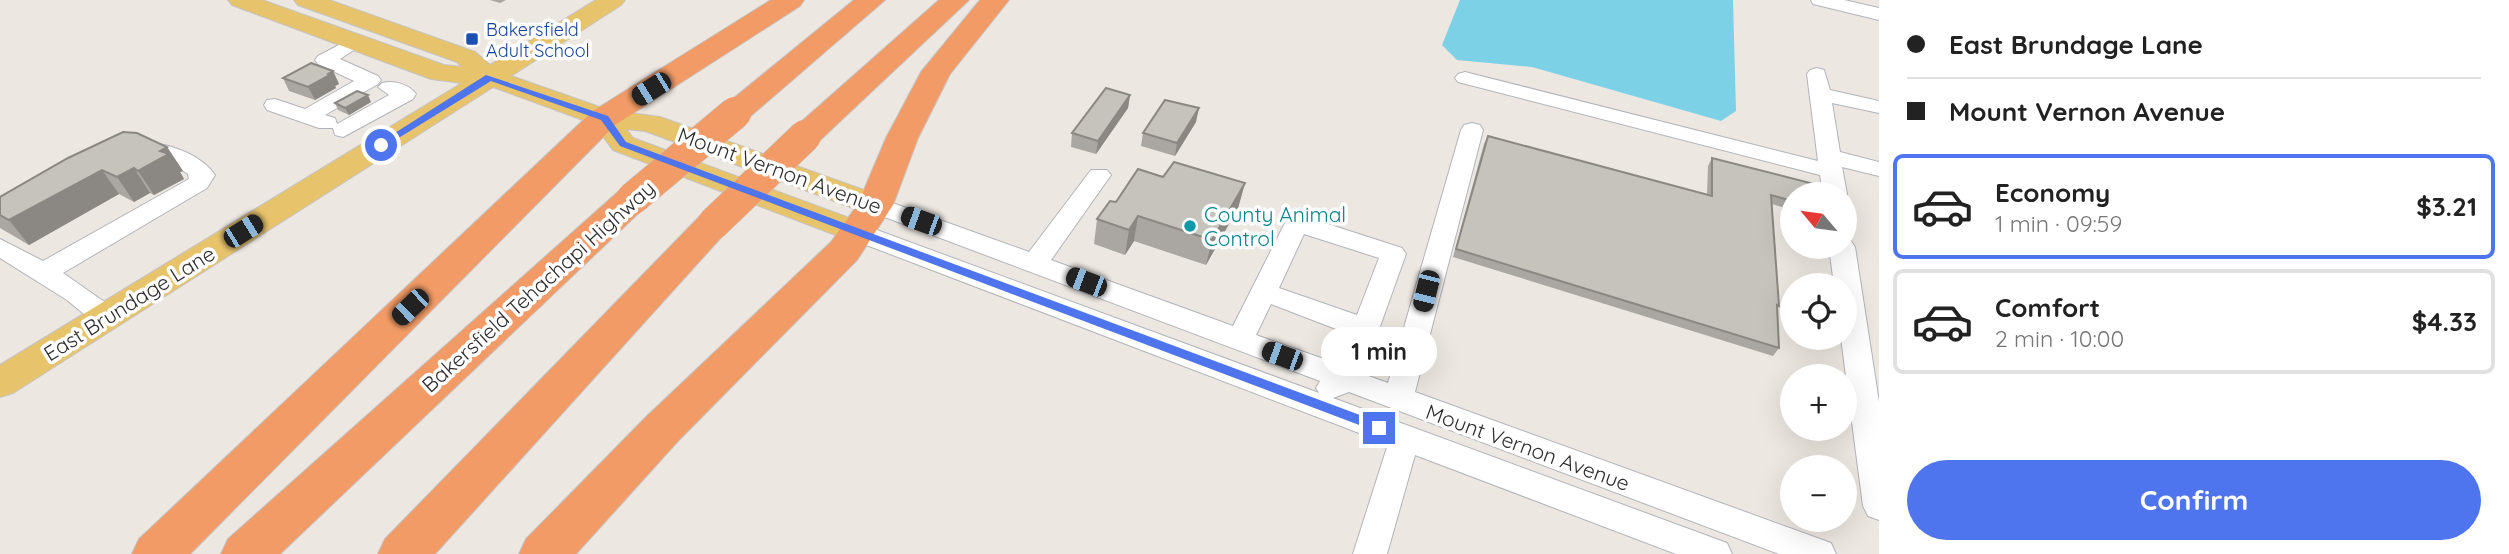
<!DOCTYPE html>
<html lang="en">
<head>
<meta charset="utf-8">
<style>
	:root { --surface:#fff; --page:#f2f2f2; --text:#222; --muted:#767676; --line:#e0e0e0; --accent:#4e75ed }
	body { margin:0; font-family:Quicksand,sans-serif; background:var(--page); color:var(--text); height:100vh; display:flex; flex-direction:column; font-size:26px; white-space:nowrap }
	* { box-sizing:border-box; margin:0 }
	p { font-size:23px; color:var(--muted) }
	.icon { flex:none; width:38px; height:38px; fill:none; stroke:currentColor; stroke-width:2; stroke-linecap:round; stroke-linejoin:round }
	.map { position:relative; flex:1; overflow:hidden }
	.panel { display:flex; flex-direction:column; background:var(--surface); width:630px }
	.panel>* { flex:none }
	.guide { display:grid; align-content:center; height:154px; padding:0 28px; background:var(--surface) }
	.needle { width:46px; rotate:299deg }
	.buttons { position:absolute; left:1780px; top:182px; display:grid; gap:14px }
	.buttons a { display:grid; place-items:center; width:77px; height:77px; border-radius:50%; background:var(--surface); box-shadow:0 7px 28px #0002; font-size:35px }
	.end { position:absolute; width:32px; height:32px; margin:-16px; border:9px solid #4e75ed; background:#fff; box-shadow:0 0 0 4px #fff }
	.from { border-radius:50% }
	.bubble { position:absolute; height:49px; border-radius:24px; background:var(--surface); box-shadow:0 7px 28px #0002; font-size:23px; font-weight:700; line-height:49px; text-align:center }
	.car { position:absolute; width:21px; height:42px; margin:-21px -10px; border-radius:9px; box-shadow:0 0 5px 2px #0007; background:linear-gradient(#222 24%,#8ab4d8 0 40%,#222 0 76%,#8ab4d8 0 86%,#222 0) }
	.guide b { display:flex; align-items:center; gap:24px; height:66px; font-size:26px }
	.guide b+b { border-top:2px solid var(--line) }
	.guide i { width:18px; height:18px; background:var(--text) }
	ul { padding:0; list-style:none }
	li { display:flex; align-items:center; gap:21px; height:105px; margin:0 14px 10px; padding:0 14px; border:4px solid var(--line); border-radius:10px }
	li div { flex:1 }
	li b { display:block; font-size:26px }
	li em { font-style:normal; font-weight:700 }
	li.on { border-color:var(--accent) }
	li>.icon { width:63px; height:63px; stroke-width:1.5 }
	.cta { display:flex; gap:14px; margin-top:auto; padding:14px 28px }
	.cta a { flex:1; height:80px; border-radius:42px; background:var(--accent); color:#fff; font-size:28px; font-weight:700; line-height:80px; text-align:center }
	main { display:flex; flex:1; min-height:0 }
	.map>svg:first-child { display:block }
</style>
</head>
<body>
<main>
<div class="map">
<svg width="1879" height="554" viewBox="0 0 1879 554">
	<rect width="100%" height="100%" fill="#ede7e1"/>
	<!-- water -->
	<path fill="#7cd1e7" d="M1460,0h273l3,111 -15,10 -189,-54 -75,-7 -15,-15z"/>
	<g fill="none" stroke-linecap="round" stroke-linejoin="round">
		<defs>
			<path id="minor" d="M1811,0h33l35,8v12l-66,-16z
				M356,36l7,2 3,4 -26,17 38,17 3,4 -3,4 -53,31 10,3 2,6 52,-29 -11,-8 4,-4c11,-3 27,1 34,11l-3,5 -70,38 -8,-2 -2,-7h-14l-52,-18 -3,-5 3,-5 8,-1 30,10 49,-28 -36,-17 -3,-4 3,-4z
				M1817,68l7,2 6,20 49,11v12l-47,-10 8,49 39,10v14l-37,-9 5,27 -3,4v-4h-21l-3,-19 -362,-93 -3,-4 3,-4 7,-2 353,89 -11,-87 3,-4z
				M1472,123l8,2 3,5 -68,262 416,151 5,11h-57l-430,-162 -16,6 394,145 5,11h-56l-261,-99 -28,99h-34l35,-110 -540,-206 -4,-6 4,-6 9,-2 9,2 453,167 -3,-5 4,-7 -454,-171 -3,-5 3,-5 9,-3 9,3 145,52 62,-82h16l4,5 -60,85 182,66 55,-109 9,-2 9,2 96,31 4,6 -43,120 25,9 73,-253 3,-5zM1304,234l75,24 -22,57 -78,-27zM1271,304l78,30 -11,30 -82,-29z
				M141,141c26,3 58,11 74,34l-8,13 -144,85 53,37 4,7 -4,7 -10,3 -10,-3 -29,-24 -67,-42v-19l43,22 146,-82 -1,-5 -22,-14 -33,-7 -3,-5 3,-5z
				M1844,239l7,2 4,6 24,155v118l-11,-4 -5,-10 -22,-168h3v-53h-10l-5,-38h15z"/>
			<path id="major" d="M228,0h34l182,65 18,2 -5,-5 -159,-57 -4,-5h35l146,52 15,13 106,-65h29l-4,5 -110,71 97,34 52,7 226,81 4,7 -4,7 -11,3 -11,-3 -219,-81 -19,-2 7,9 235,87 5,7 -5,7 -11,3 -11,-3 -233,-89 -19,-26 -101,-37 -480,306 -13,4v-32l462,-282 -31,-4 -199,-74z"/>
			<path id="highway" d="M771,0h33l-4,6 -185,119 -425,429h-58l7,-15 454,-428z
				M854,0h31l-139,120 -11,3 -11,-3 -5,-7 5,-7z
				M939,0h30l-152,143 -12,3 -12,-3 -4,-7 4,-7z
				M980,0h29l-59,74 -32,64 -25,67 -36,55 -179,181 -102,113h-57l7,-15 120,-122 185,-175 27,-38 28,-66 35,-66z
				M632,188l13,3 5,8 -5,8 -365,347h-59l7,-15 391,-348z
				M713,212l13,4 5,8 -5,8 -291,322h-57l7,-15 315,-323z"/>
		</defs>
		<!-- minor casing -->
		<use href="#minor" stroke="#b1b4bc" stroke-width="2"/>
		<!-- major casing -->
		<use href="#major" stroke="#c4c4c4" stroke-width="2"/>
		<!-- highway casing -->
		<use href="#highway" stroke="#c4c4c4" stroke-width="2"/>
		<!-- minor -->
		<use href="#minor" fill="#fff" fill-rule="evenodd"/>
		<!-- major -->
		<use href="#major" fill="#e7c36c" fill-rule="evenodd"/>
		<!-- highway -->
		<use href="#highway" fill="#f39b66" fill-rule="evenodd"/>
		<defs>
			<path id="highway-bridge" d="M632,199l103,-86
				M713,224l92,-88"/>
		</defs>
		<!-- highway-bridge casing -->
		<use href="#highway-bridge" stroke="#c4c4c4" stroke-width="33" stroke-linecap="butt"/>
		<!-- highway-bridge -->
		<use href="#highway-bridge" stroke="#f39b66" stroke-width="32"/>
	</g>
	<!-- wall -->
	<path fill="#aaa7a2" d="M490,0h16l-6,3z
		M333,71l6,13 -4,2 1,2 -21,12 -26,-9 -6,-13z
		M1130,95l-2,13 -32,46 -25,-7 1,-14z
		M371,102l-22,13 -11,-5 -3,-7z
		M1196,122l-21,34 -34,-10 2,-13z
		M1488,136l219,59 1,-29 4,-8 80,36v16l-20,-6 7,102 -2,3 2,39 -6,8 -320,-99 31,-113z
		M167,147l16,24 -3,1 4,7 -30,16 -4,-2 -16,9 -15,-8 -90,51 -29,-17v-31z
		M1163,177l82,6 -7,25 -32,57 -72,-24 -9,14 -31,-11 3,-25 19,-17z"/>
	<!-- shaded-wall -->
	<path fill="#8b8884" d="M333,71l6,13 -4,2 1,2 -21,12 -7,-13z
		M368,95l3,7 -22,13 -4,-7z
		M1130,95l-2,13 -32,46 2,-13z
		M1199,108l-3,14 -21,34 2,-13z
		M167,147l16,24 -3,1 4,7 -30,16 -16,-24 22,-20z
		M134,168l16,25 -16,9 -17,-25z
		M102,170l17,24 -90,51 -20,-25z
		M1245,183l-7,25 -32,57 6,-25z
		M1138,216l-4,25 -9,14 4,-25z"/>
	<!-- building -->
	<path fill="#c6c2bc" stroke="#8b8884" stroke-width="2" d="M311,63l22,8 -5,3 2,1 -22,12 -25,-9z
		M1106,88l24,7 -32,46 -26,-8z
		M357,91l11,4 -23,13 -10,-5z
		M1165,100l34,8 -22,35 -34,-10z
		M123,132l14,1 30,14 -7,4 9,3 -31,17 -4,-3 -17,9 -15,-7 -93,50 -9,-5v-18l68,-39z
		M1488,136l224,60v-38l102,26 1,10h-23v7l-21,-6 8,111 -2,-1 2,43 -323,-99z
		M1174,162l71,21 -33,57 -74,-24 -9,14 -32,-11 13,-18 6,1 22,-33 25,8z"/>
	<!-- route -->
	<path fill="#4e75ed" d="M486,75l122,41 18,26 758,282 2,4 -2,3h-9l-755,-285 -19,-26 -110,-39 -107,66 -8,-2z"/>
	<!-- markers -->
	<rect fill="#1a4fb4" stroke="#fff" stroke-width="2.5" x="465" y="32" width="14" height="14" rx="3.5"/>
	<circle fill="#0f9aa8" stroke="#fff" stroke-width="2.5" cx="1190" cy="226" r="7"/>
	<g text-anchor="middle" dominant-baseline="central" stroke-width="7" stroke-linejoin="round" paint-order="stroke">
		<!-- far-transit labels -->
		<g font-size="18" fill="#164399" stroke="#fff" text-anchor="start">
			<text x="486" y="29">Bakersfield<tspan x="486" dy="21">Adult School</tspan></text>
		</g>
		<!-- street labels -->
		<g font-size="21" fill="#2d2d2d" stroke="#fff">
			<text transform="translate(780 170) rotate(20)">Mount Vernon Avenue</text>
			<text transform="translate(538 286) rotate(-42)">Bakersfield Tehachapi Highway</text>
			<text transform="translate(129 303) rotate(-32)">East Brundage Lane</text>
			<text transform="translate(1528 447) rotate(20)">Mount Vernon Avenue</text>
		</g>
		<!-- culture labels -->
		<g font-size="21" fill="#0d838f" stroke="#fff" text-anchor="start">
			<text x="1204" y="214">County Animal<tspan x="1204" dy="24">Control</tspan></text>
		</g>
	</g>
</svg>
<div class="buttons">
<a><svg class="needle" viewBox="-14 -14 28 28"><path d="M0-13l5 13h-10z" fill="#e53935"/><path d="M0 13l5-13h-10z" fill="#767676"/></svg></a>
<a><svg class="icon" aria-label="locate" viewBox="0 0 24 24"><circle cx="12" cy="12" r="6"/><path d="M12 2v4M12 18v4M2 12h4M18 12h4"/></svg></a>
<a>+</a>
<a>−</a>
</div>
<i class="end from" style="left:381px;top:145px"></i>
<i class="end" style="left:1379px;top:428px"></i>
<div class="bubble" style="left:1321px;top:327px;width:116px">1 min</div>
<i class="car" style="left:651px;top:89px;rotate:238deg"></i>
<i class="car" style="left:921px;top:221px;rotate:290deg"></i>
<i class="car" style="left:243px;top:231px;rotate:58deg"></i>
<i class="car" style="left:1086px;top:282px;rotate:291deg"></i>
<i class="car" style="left:1426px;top:291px;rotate:194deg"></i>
<i class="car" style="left:410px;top:307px;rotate:226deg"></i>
<i class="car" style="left:1282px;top:356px;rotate:290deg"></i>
</div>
<section class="panel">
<div class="guide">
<b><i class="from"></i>East Brundage Lane</b>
<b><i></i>Mount Vernon Avenue</b>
</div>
<ul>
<li class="on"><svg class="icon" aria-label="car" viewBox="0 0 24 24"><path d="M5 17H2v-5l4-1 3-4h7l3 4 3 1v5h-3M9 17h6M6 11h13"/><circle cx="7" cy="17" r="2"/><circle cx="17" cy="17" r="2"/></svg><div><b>Economy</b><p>1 min · 09:59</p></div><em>$3.21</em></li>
<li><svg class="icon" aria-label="car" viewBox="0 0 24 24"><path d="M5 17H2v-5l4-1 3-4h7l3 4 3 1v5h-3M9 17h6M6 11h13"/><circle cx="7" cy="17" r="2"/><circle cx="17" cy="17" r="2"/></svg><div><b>Comfort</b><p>2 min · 10:00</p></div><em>$4.33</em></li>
</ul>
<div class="cta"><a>Confirm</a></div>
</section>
</main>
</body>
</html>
